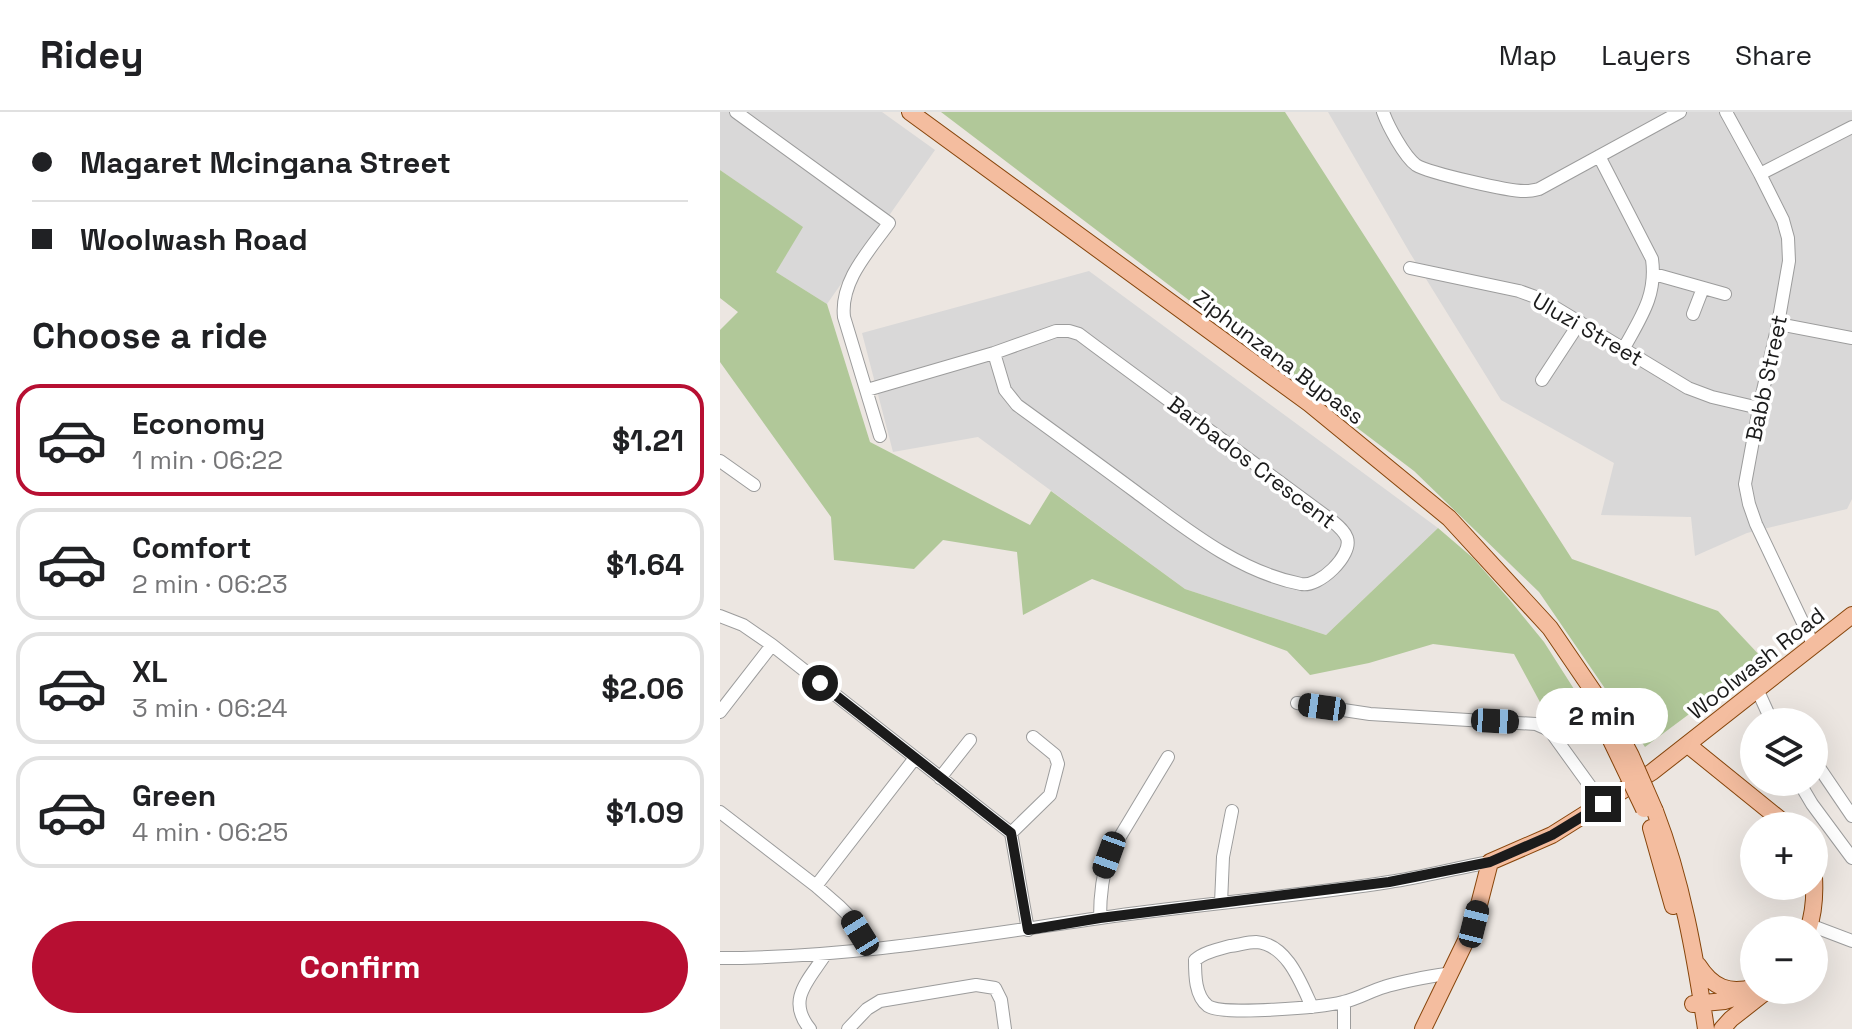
<!DOCTYPE html>
<html lang="en">
<head>
<meta charset="utf-8">
<style>
	:root { --surface:#fff; --page:#f2f2f2; --text:#202124; --muted:#757577; --line:#e0e0e0; --accent:#b70f32 }
	body { margin:0; font-family:"Space Grotesk",sans-serif; background:var(--page); color:var(--text); height:100vh; display:flex; flex-direction:column; font-size:30px; white-space:nowrap }
	* { box-sizing:border-box; margin:0 }
	p { font-size:26px; color:var(--muted) }
	.icon { flex:none; width:44px; height:44px; fill:none; stroke:currentColor; stroke-width:2; stroke-linecap:round; stroke-linejoin:round }
	.map { position:relative; flex:1; overflow:hidden }
	.drawer { display:flex; flex-direction:column; background:var(--surface); width:720px }
	.drawer>* { flex:none }
	.banner { display:grid; align-content:center; height:176px; padding:0 32px; background:var(--surface) }
	.fabs { position:absolute; left:1020px; top:596px; display:grid; gap:16px }
	.fabs a { display:grid; place-items:center; width:88px; height:88px; border-radius:50%; background:var(--surface); box-shadow:0 8px 32px #0002; font-size:40px }
	.end { position:absolute; width:36px; height:36px; margin:-18px; border:10px solid #1b1b1b; background:#fff; box-shadow:0 0 0 4px #fff }
	.from { border-radius:50% }
	.bubble { position:absolute; height:56px; border-radius:28px; background:var(--surface); box-shadow:0 8px 32px #0002; font-size:26px; font-weight:800; line-height:56px; text-align:center }
	.car { position:absolute; width:24px; height:48px; margin:-24px -12px; border-radius:10px; box-shadow:0 0 6px 2px #0007; background:linear-gradient(#222 24%,#8ab4d8 0 40%,#222 0 76%,#8ab4d8 0 86%,#222 0) }
	.banner b { display:flex; align-items:center; gap:28px; height:76px; font-size:30px }
	.banner b+b { border-top:2px solid var(--line) }
	.banner i { width:20px; height:20px; background:var(--text) }
	ul { padding:0; list-style:none }
	li { display:flex; align-items:center; gap:24px; height:112px; margin:0 16px 12px; padding:0 16px; border:4px solid var(--line); border-radius:24px }
	li div { flex:1 }
	li b { display:block; font-size:30px }
	li em { font-style:normal; font-weight:800 }
	li.on { border-color:var(--accent) }
	li>.icon { width:72px; height:72px; stroke-width:1.5 }
	h2 { padding:0 32px; font-size:36px; line-height:96px }
	.cta { display:flex; gap:16px; margin-top:auto; padding:16px 32px }
	.cta a { flex:1; height:92px; border-radius:48px; background:var(--accent); color:#fff; font-size:32px; font-weight:800; line-height:92px; text-align:center }
	header { display:flex; align-items:center; gap:48px; box-sizing:border-box; height:112px; padding:0 40px; background:var(--surface); border-bottom:2px solid var(--line) }
	header strong { font-size:38px }
	nav { display:flex; gap:44px; margin-inline-start:auto; font-size:28px }
	main { display:flex; flex:1; min-height:0 }
	.map>svg:first-child { display:block }
</style>
</head>
<body>
<header>
<strong>Ridey</strong>
<nav><a>Map</a><a>Layers</a><a>Share</a></nav>
</header>
<main>
<section class="drawer">
<div class="banner">
<b><i class="from"></i>Magaret Mcingana Street</b>
<b><i></i>Woolwash Road</b>
</div>
<h2>Choose a ride</h2>
<ul>
<li class="on"><svg class="icon" aria-label="car" viewBox="0 0 24 24"><path d="M5 17H2v-5l4-1 3-4h7l3 4 3 1v5h-3M9 17h6M6 11h13"/><circle cx="7" cy="17" r="2"/><circle cx="17" cy="17" r="2"/></svg><div><b>Economy</b><p>1 min · 06:22</p></div><em>$1.21</em></li>
<li><svg class="icon" aria-label="car" viewBox="0 0 24 24"><path d="M5 17H2v-5l4-1 3-4h7l3 4 3 1v5h-3M9 17h6M6 11h13"/><circle cx="7" cy="17" r="2"/><circle cx="17" cy="17" r="2"/></svg><div><b>Comfort</b><p>2 min · 06:23</p></div><em>$1.64</em></li>
<li><svg class="icon" aria-label="car" viewBox="0 0 24 24"><path d="M5 17H2v-5l4-1 3-4h7l3 4 3 1v5h-3M9 17h6M6 11h13"/><circle cx="7" cy="17" r="2"/><circle cx="17" cy="17" r="2"/></svg><div><b>XL</b><p>3 min · 06:24</p></div><em>$2.06</em></li>
<li><svg class="icon" aria-label="car" viewBox="0 0 24 24"><path d="M5 17H2v-5l4-1 3-4h7l3 4 3 1v5h-3M9 17h6M6 11h13"/><circle cx="7" cy="17" r="2"/><circle cx="17" cy="17" r="2"/></svg><div><b>Green</b><p>4 min · 06:25</p></div><em>$1.09</em></li>
</ul>
<div class="cta"><a>Confirm</a></div>
</section>
<div class="map">
<svg width="1132" height="917" viewBox="0 0 1132 917">
	<rect width="100%" height="100%" fill="#ece6e1"/>
	<!-- residential -->
	<path fill="#d9d8d8" d="M0,0h162l53,38 -108,154 -51,-32 26,-45 -82,-57z
		M608,0h524v387l-5,10 -100,24 -52,23 -4,-39 -90,-2 13,-52 -113,-63 -91,-147z
		M369,159l349,257 -112,107 -141,-46 -207,-152 -85,15 -31,-119z"/>
	<!-- forest -->
	<path fill="#b1c899" d="M221,0h344l287,447 146,52 45,48 -118,88 -106,-155 -125,-121z
		M0,58l83,57 -27,45 51,32 43,138 160,83 21,-34 134,98 141,46 112,-107 35,30 36,41 35,43 37,58 -40,4 -27,-50 -81,-10 -64,19 -59,12 -23,-24 -195,-72 -69,36 -6,-63 -74,-12 -29,29 -80,-9 -3,-43 -111,-155v-32l18,-18 -18,-14z"/>
	<g fill="none" stroke-linecap="round" stroke-linejoin="round">
		<defs>
			<path id="minor" d="M16,0l153,111c-20,28 -49,58 -45,94l36,119
				M663,0c5,14 21,44 33,53 13,8 95,27 110,26 5,0 9,-1 13,-2l141,-77
				M1006,0l34,62 23,46 5,18 1,23 -11,63 -19,84 -14,76 4,20 7,20 57,120
				M879,44l53,103c5,36 -11,58 -28,89
				M1040,62l92,-47
				M690,156l109,23 22,8 147,89 24,9 47,11
				M934,162l71,20
				M973,202l10,-26
				M1058,212l74,14
				M822,268l38,-58
				M147,278l127,-37 62,-22h13l10,3 16,12 236,174c6,5 13,10 16,18 6,17 -28,50 -46,46 -62,-12 -115,-55 -165,-92 -39,-29 -79,-58 -119,-87l-12,-15 -11,-37
				M0,349l34,24
				M0,504l23,9 29,20 239,188 17,97
				M1037,577l15,33
				M577,591l73,11 166,10 9,4 6,4 52,72
				M0,600l52,-67
				M1094,648l38,56
				M220,666l30,-38
				M1079,670l13,22 40,54
				M0,700l96,74 23,20 12,12 9,15 7,16
				M291,721l39,-38 8,-31 -3,-9 -22,-18
				M96,774l99,-128
				M501,791l2,-46 9,-46
				M380,806c0,-22 2,-42 9,-63l59,-98
				M1090,813l42,16
				M0,846c128,0 254,-22 380,-40 96,-14 193,-21 289,-36 34,-5 67,-14 101,-20
				M624,890v27
				M592,895c-11,-24 -25,-63 -56,-65 -8,0 -18,3 -26,4 -11,3 -26,6 -35,14 0,15 0,36 13,46 15,10 115,1 135,-4 15,-3 27,-11 41,-15 22,-7 44,-10 67,-14
				M90,917c-24,-29 -2,-48 15,-74
				M128,917l19,-20 13,-8 96,-16 19,3 6,12 4,29"/>
			<path id="major" d="M190,0l400,292 139,114 101,110 60,88
				M968,633l100,81
				M935,699c27,70 40,144 51,218
				M931,716l22,78
				M1088,818c6,-17 7,-35 6,-53
				M978,853c14,22 31,30 56,22
				M973,892l32,-3 22,-7
				M703,917l51,-105 16,-62 62,-27 100,-63 200,-157
				M1002,917l9,-10 37,-29"/>
		</defs>
		<!-- minor casing -->
		<use href="#minor" stroke="#9c9c9c" stroke-width="14"/>
		<!-- major casing -->
		<use href="#major" stroke="#87450b" stroke-width="18"/>
		<!-- minor -->
		<use href="#minor" stroke="#fff" stroke-width="12"/>
		<!-- major -->
		<use href="#major" stroke="#f4bd9f" stroke-width="16"/>
		<defs>
			<path id="major-bridge" d="M890,604l21,40 24,55
				M889,624l35,73"/>
		</defs>
		<!-- major-bridge casing -->
		<use href="#major-bridge" stroke="#87450b" stroke-width="18" stroke-linecap="butt"/>
		<!-- major-bridge -->
		<use href="#major-bridge" stroke="#f4bd9f" stroke-width="16"/>
	</g>
	<g fill="none" stroke-linecap="round" stroke-linejoin="round">
		<!-- route -->
		<path stroke="#1b1b1b" stroke-width="10" d="M100,571l191,150 17,97 72,-12 289,-36 101,-20 62,-27 51,-31"/>
	</g>
	<g text-anchor="middle" dominant-baseline="central" stroke-width="7" stroke-linejoin="round" paint-order="stroke">
		<!-- street labels -->
		<g font-size="22" fill="#1b1b1b" stroke="#fff">
			<text transform="translate(868 217) rotate(30)">Uluzi Street</text>
			<text transform="translate(559 245) rotate(37)">Ziphunzana Bypass</text>
			<text transform="translate(1046 266) rotate(-78)">Babb Street</text>
			<text transform="translate(532 350) rotate(37)">Barbados Crescent</text>
			<text transform="translate(1036 551) rotate(-38)">Woolwash Road</text>
		</g>
	</g>
</svg>
<div class="fabs">
<a><svg class="icon" aria-label="layers" viewBox="0 0 24 24"><path d="M12 4l9 5-9 5-9-5zM3 14l9 5 9-5"/></svg></a>
<a>+</a>
<a>−</a>
</div>
<i class="end from" style="left:100px;top:571px"></i>
<i class="end" style="left:883px;top:692px"></i>
<div class="bubble" style="left:816px;top:576px;width:132px">2 min</div>
<i class="car" style="left:602px;top:595px;rotate:278deg"></i>
<i class="car" style="left:775px;top:609px;rotate:93deg"></i>
<i class="car" style="left:389px;top:743px;rotate:200deg"></i>
<i class="car" style="left:754px;top:812px;rotate:14deg"></i>
<i class="car" style="left:140px;top:821px;rotate:328deg"></i>
</div>
</main>
</body>
</html>
